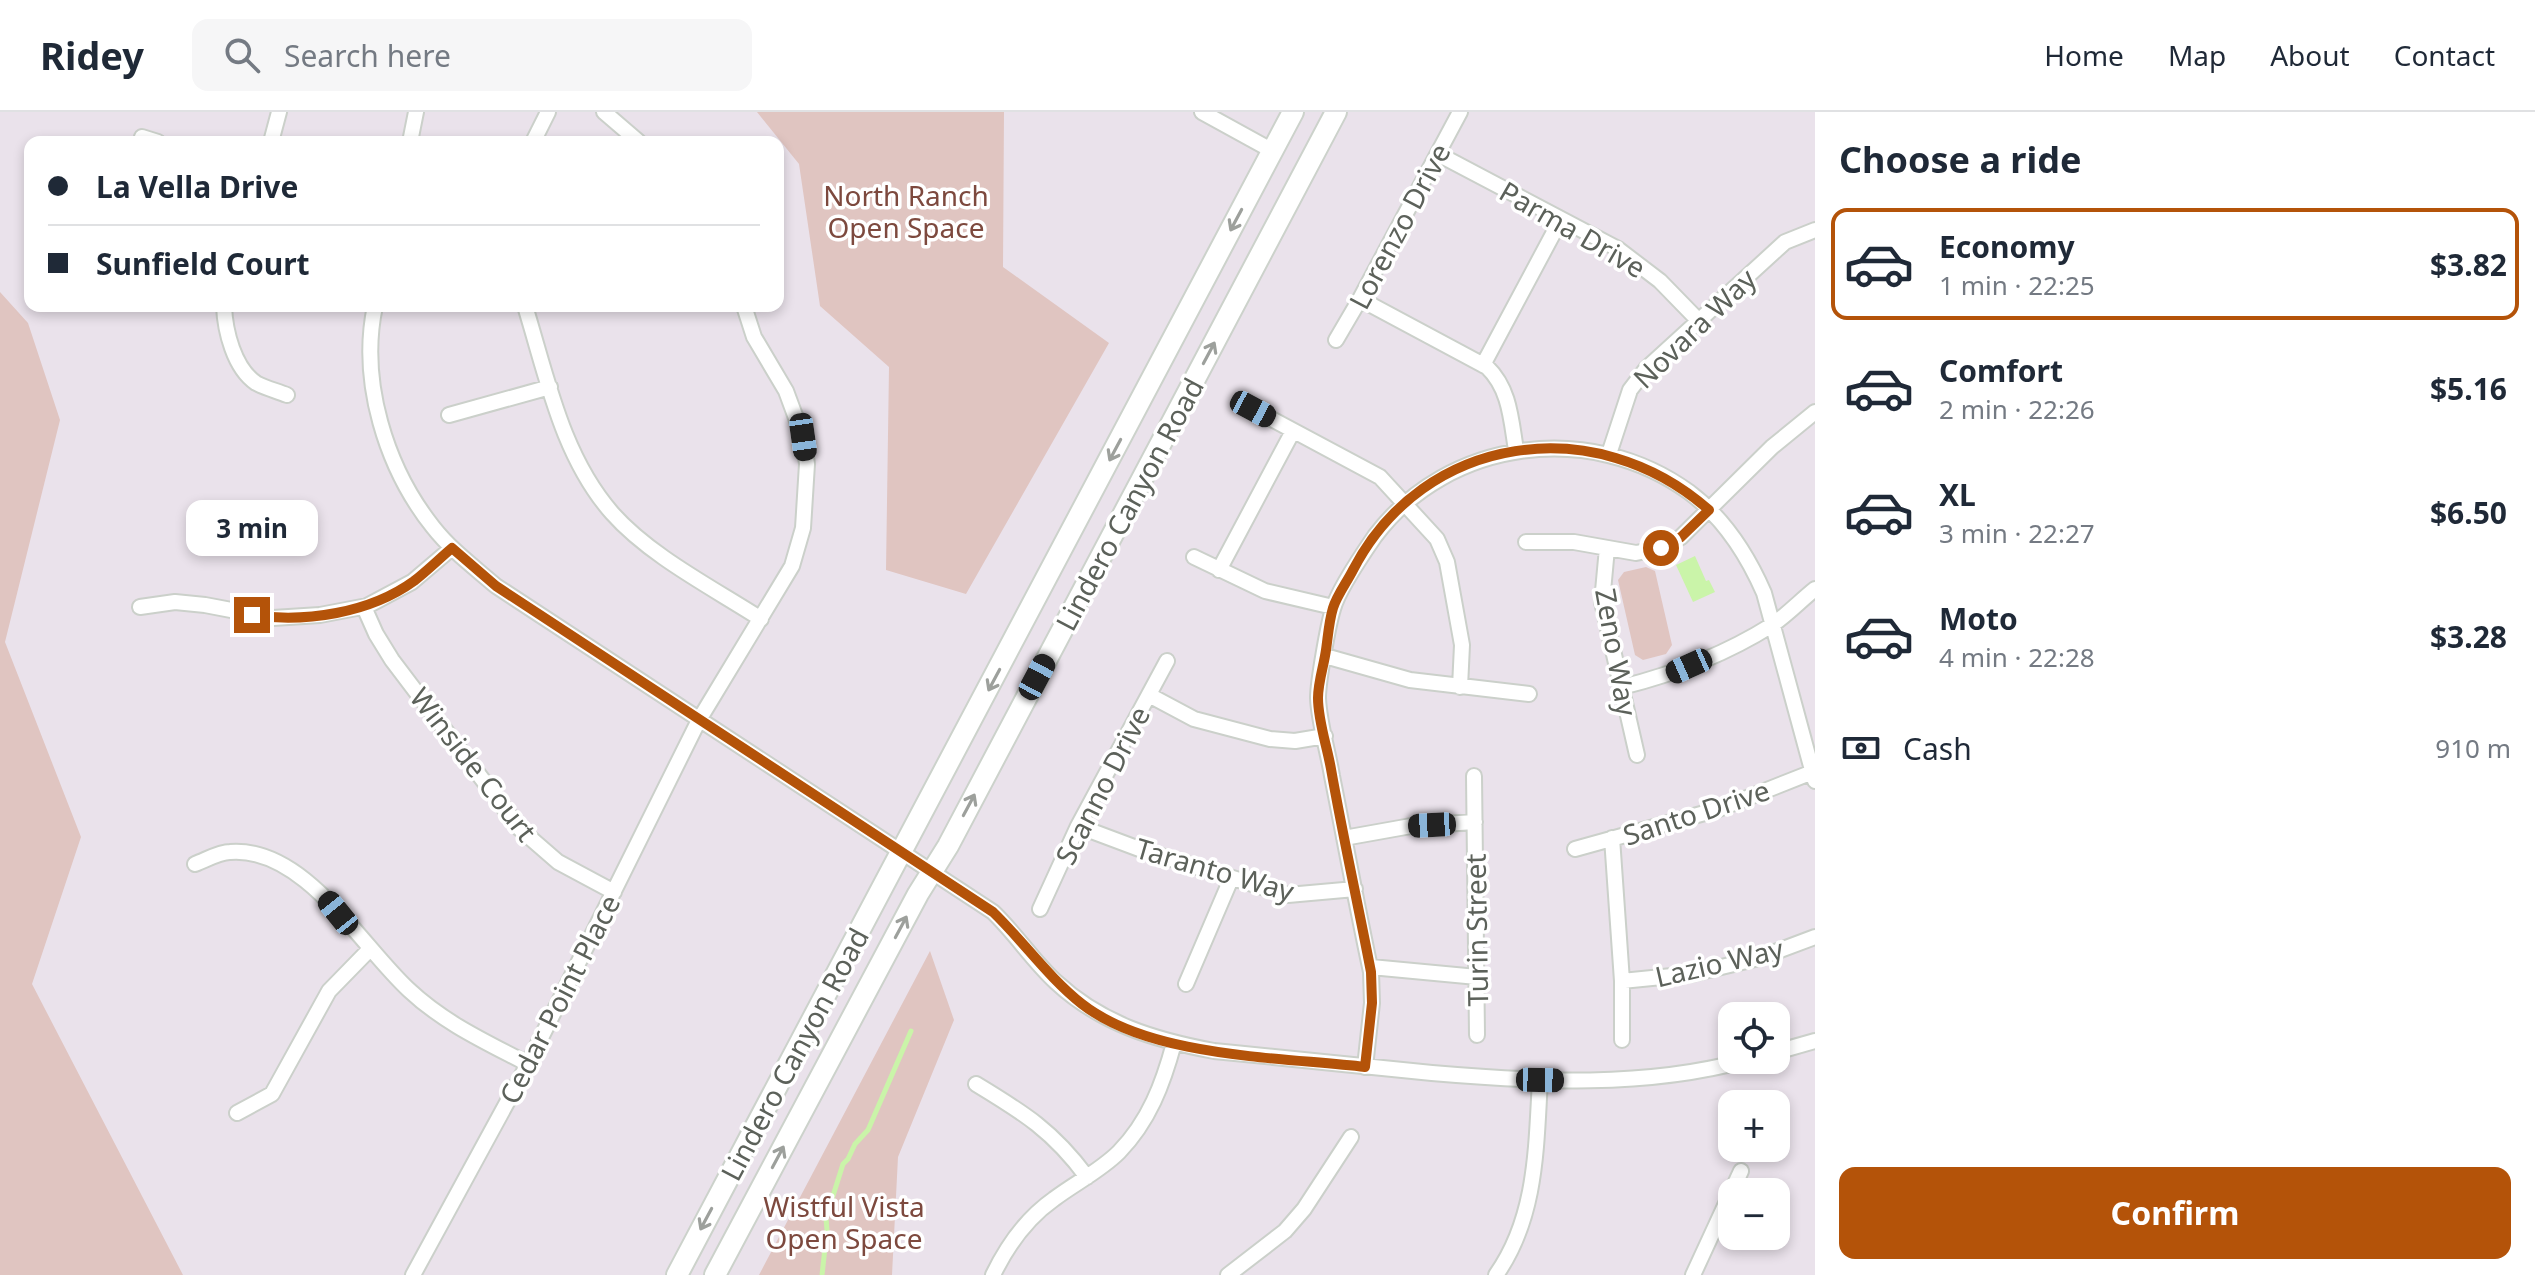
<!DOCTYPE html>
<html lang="en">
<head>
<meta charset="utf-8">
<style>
	:root { --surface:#fff; --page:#f6f6f7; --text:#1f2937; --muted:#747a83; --line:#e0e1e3; --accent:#b45309 }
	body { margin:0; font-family:"Noto Sans",sans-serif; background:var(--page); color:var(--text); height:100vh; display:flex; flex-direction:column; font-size:30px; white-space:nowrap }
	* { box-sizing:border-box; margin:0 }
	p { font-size:26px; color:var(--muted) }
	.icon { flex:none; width:44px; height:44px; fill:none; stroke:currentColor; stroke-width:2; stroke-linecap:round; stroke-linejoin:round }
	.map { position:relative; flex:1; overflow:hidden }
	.details { display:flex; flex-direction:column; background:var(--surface); width:720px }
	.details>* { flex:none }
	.hud { position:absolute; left:24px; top:24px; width:760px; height:176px; border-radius:16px; box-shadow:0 4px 12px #0003; display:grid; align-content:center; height:176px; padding:0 24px; background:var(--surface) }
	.buttons { position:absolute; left:1718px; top:890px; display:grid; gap:16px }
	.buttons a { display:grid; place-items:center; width:72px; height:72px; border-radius:16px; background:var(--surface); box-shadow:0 4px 12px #0003; font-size:40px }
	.end { position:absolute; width:36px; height:36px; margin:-18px; border:10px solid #b45309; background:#fff; box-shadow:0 0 0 4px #fff }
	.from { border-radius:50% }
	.bubble { position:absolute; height:56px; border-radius:16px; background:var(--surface); box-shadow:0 4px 12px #0003; font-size:26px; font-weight:700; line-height:56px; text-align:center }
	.car { position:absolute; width:24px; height:48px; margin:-24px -12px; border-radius:10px; box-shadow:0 0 6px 2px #0007; background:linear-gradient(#222 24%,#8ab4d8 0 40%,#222 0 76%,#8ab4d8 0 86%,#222 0) }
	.hud b { display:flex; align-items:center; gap:28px; height:76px; font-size:30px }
	.hud b+b { border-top:2px solid var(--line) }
	.hud i { width:20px; height:20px; background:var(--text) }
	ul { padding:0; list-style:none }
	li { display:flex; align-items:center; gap:24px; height:112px; margin:0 16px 12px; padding:0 8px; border:4px solid transparent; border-radius:16px }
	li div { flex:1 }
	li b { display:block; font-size:30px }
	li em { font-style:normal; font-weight:700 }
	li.on { border-color:var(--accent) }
	li>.icon { width:72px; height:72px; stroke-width:1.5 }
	h2 { padding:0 24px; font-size:36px; line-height:96px }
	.pay { display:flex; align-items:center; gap:20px; height:88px; padding:0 24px; font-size:30px }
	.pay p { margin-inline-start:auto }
	.primary-button { display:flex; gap:16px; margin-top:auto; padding:16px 24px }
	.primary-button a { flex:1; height:92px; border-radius:16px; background:var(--accent); color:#fff; font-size:32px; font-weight:700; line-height:92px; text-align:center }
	header { display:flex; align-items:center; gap:48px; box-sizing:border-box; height:112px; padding:0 40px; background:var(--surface); border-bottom:2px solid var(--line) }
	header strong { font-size:38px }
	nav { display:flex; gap:44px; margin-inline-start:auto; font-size:28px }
	.search { width:560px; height:72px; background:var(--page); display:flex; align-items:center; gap:20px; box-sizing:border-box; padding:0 28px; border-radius:16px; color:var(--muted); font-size:30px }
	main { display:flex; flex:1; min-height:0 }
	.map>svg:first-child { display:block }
</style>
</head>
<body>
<header>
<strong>Ridey</strong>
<div class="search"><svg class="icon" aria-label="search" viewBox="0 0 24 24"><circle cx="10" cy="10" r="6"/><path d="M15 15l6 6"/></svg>Search here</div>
<nav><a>Home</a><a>Map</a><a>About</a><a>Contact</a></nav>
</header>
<main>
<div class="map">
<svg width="1815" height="1163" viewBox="0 0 1815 1163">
	<rect width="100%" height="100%" fill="#eae2eb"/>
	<!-- green -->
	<path fill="#e0c5c1" d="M757,0h247l-1,155 106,76 -143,251 -80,-24 3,-203 -69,-61 -21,-142z
		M0,180l28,31 32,97 -55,222 76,195 -49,147 151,291h-183z
		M1646,455l9,4 17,74 -6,9 -23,6 -8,-5 -17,-75 6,-8z
		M930,839l24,69 -56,137 -6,118h-133z"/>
	<!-- water -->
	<path fill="#caf4a9" d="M1695,444l11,25 3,-1 6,12 -22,10 -17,-37z"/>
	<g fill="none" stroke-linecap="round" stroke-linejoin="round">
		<!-- stream -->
		<path stroke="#caf4a9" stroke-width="5" d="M822,1163l5,-45 -1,-12 17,-54 5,-5 7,-15 13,-14 43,-99"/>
		<defs>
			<path id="street" d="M604,0l35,30
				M1202,0l71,39
				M142,25l16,5
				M271,30l8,-30
				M410,30l6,-30
				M533,30l15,-30
				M1438,42l180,95 42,32 37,38
				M1360,187l127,68c23,22 24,53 29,83
				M224,194c1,25 10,62 32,77 9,5 21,8 31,12
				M375,194c-16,75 11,162 58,221 18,23 41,40 63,59l497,326c23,22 40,49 63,70 45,42 99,58 158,69 73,7 146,15 218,22 105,9 212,15 315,-13
				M525,194c22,71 37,150 87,207 38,43 101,75 149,106
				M1336,228l24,-41 100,-187
				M1483,253l78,-146
				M1253,297l127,68 57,62 10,23 15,83 -2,42
				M449,303l101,-28
				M1609,342l21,-64 16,-21 139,-127 30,-12
				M1526,430h48l62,11 25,-5 20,-11 91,-90 43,-35
				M1607,436l-5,54 35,153
				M1194,445l71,34 68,16
				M1219,458l74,-139
				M140,495l35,-5 30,3 68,13 47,-3 47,-9 45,-24 40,-34
				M364,495l12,27 16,26 128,169 38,33 56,30
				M1325,544l85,24 119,14
				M1622,575c52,-13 104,-33 150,-62 15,-10 28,-24 43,-36
				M1149,583l45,24 76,20 25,2 30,-5
				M1474,664l3,259
				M1078,714l64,24 146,45 67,-6
				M1344,726l67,-12 64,-4
				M1612,726l10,143v59
				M1575,737l144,-40 96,-38
				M195,752c11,-4 24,-12 35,-12 74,-6 131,94 179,138 35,33 77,52 119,74
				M1040,797l38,-83 89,-165
				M1371,855l106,10
				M1622,869l70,-7 67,-16 56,-21
				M1186,872l45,-105
				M1776,940l39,-11
				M1365,955l7,-64 -1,-31c-14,-65 -26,-131 -39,-196 -4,-25 -13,-53 -14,-78 0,-16 10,-73 15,-89 5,-19 31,-57 42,-73 74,-98 216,-115 314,-44 35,26 58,62 75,101l51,188
				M976,972c48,29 77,47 111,93
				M237,1001l35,-19 57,-103 40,-41
				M413,1163l115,-211 171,-344 93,-154 11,-38 4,-64 -4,-27 -17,-46 -32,-54 -10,-31
				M993,1163c14,-29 34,-57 61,-76 21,-16 46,-28 65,-47 30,-31 44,-68 55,-109
				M1228,1163l57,-44 19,-22 47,-72
				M1496,1163c41,-58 40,-128 44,-195
				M1693,1163l48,-104"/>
			<path id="secondary" d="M677,1163l616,-1163
				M715,1163l203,-381 30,-48 388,-734"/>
		</defs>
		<!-- street casing -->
		<use href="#street" stroke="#cbd0ca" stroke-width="18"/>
		<!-- secondary casing -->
		<use href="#secondary" stroke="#ccd2cb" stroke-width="24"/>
		<!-- street -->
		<use href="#street" stroke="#fff" stroke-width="14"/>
		<!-- secondary -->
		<use href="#secondary" stroke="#fff" stroke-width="20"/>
	</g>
	<!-- one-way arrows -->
	<defs><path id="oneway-shaft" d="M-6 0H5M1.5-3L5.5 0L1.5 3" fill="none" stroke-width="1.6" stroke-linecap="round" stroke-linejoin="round" transform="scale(2)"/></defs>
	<g stroke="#9da09c">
		<use href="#oneway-shaft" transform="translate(1236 108) rotate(118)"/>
		<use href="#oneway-shaft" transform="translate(1209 241) rotate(-62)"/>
		<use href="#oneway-shaft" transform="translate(1115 338) rotate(118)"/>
		<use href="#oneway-shaft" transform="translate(994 568) rotate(118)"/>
		<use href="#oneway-shaft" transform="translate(969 693) rotate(-62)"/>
		<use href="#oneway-shaft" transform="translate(901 815) rotate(-62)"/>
		<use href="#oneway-shaft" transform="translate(778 1045) rotate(-62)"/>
		<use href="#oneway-shaft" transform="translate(706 1107) rotate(118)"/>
	</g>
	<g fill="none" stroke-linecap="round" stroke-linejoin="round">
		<!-- route -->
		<path stroke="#b45309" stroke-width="10" d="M252,503c53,8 118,-2 162,-34 13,-10 25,-22 38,-33l44,38 497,326c31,30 55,65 89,92 69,54 199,53 283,63l7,-64 -1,-31c-13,-68 -28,-135 -40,-203 -4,-23 -13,-48 -13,-71 0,-16 6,-33 8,-48 2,-14 3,-29 7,-42 4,-13 14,-26 20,-38 71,-137 243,-160 356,-60l-28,27 -20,11"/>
	</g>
	<g text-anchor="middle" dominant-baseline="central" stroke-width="7" stroke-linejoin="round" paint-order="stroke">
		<!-- park labels -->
		<g font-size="28" fill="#7d493e" stroke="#fff">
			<text x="906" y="83">North Ranch<tspan x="906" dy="32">Open Space</tspan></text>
			<text x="844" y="1094">Wistful Vista<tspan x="844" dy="32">Open Space</tspan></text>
		</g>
		<!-- street labels -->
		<g font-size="28" fill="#5c615a" stroke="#fff">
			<text transform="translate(1399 114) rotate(-62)">Lorenzo Drive</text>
			<text transform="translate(1573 117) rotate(30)">Parma Drive</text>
			<text transform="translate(1694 216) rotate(-44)">Novara Way</text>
			<text transform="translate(1129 392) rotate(-62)">Lindero Canyon Road</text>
			<text transform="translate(1617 540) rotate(80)">Zeno Way</text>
			<text transform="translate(474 652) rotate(52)">Winside Court</text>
			<text transform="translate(1102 673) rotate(-63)">Scanno Drive</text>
			<text transform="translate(1696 700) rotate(-18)">Santo Drive</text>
			<text transform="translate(1215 757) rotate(16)">Taranto Way</text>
			<text transform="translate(1476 818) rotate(-91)">Turin Street</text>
			<text transform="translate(1719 850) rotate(-13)">Lazio Way</text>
			<text transform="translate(559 887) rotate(-63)">Cedar Point Place</text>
			<text transform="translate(794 942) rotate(-62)">Lindero Canyon Road</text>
		</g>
	</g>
</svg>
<div class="buttons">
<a><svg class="icon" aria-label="locate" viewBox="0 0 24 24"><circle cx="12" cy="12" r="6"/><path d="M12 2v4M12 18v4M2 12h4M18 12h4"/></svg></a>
<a>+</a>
<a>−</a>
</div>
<i class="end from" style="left:1661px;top:436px"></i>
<i class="end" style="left:252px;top:503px"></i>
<div class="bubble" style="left:186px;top:388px;width:132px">3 min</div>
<i class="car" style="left:1253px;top:297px;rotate:118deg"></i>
<i class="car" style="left:803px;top:325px;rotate:172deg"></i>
<i class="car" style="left:1689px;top:554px;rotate:246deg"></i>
<i class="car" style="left:1037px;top:565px;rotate:28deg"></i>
<i class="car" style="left:1432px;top:713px;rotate:267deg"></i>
<i class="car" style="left:338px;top:801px;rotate:321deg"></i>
<i class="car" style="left:1540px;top:968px;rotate:91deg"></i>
<div class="hud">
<b><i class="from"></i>La Vella Drive</b>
<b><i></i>Sunfield Court</b>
</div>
</div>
<section class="details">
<h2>Choose a ride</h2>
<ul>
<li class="on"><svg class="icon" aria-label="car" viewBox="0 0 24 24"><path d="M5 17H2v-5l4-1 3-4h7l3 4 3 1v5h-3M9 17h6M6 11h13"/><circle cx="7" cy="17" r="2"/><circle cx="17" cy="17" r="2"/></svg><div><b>Economy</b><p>1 min · 22:25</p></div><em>$3.82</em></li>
<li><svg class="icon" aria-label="car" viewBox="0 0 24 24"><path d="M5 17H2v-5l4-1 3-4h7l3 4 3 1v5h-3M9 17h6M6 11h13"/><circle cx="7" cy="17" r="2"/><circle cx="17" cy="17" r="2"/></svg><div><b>Comfort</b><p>2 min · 22:26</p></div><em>$5.16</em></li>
<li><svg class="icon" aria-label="car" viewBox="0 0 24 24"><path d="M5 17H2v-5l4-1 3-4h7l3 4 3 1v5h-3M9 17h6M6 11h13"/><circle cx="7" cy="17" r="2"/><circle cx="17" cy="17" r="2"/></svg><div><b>XL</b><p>3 min · 22:27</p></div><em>$6.50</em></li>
<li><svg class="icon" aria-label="car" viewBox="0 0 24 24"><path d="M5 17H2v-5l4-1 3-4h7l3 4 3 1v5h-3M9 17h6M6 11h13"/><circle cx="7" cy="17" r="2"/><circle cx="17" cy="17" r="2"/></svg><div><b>Moto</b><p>4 min · 22:28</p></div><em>$3.28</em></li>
</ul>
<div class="pay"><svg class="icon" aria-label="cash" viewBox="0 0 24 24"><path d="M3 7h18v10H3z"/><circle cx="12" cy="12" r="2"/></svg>Cash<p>910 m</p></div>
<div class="primary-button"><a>Confirm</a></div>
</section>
</main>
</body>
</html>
